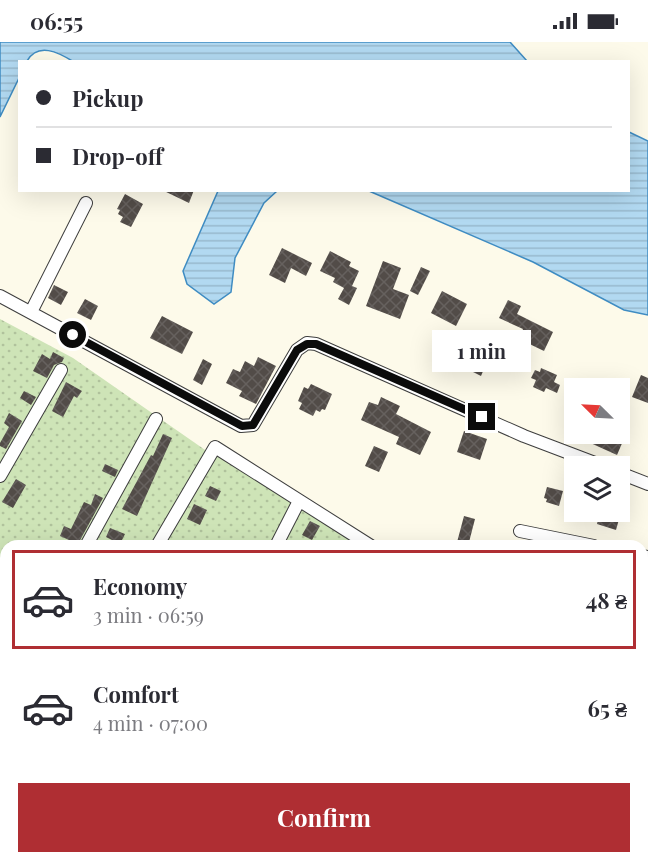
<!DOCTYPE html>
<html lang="en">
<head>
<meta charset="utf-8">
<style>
	:root { --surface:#fff; --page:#f2f2f3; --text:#2b2b33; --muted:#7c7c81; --line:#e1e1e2; --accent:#af2e33 }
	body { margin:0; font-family:"Playfair Display",serif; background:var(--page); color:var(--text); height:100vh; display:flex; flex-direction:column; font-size:22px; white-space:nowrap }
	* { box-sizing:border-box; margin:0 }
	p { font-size:20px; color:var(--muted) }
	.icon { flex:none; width:33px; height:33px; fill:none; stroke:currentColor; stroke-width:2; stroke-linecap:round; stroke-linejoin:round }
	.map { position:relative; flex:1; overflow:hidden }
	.drawer { position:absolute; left:0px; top:498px; width:648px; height:324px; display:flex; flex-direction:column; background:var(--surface); border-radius:18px 18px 0 0; box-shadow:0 6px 24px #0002 }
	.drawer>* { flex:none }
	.top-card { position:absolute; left:18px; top:18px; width:612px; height:132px; border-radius:0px; box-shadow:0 6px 24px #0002; display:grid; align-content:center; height:132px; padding:0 18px; background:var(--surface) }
	.needle { width:39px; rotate:294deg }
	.tools { position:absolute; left:564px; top:336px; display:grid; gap:12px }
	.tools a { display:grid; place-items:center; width:66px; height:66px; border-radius:0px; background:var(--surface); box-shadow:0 6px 24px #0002; font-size:30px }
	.end { position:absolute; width:27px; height:27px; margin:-14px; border:8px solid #0b0b0b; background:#fff; box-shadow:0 0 0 3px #fff }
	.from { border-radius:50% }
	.bubble { position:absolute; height:42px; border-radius:0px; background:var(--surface); box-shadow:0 6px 24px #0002; font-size:20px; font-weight:700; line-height:42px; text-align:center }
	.top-card b { display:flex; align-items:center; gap:21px; height:57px; font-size:22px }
	.top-card b+b { border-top:2px solid var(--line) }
	.top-card i { width:15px; height:15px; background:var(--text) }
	ul { padding:10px 0 0; list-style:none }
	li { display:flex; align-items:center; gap:18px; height:99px; margin:0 12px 9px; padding:0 6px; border:3px solid transparent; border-radius:0px }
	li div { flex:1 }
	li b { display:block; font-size:22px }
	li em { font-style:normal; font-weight:700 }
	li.current { border-color:var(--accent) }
	li>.icon { width:54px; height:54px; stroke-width:1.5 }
	.primary-button { display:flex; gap:12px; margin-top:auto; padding:12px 18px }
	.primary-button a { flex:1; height:69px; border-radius:0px; background:var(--accent); color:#fff; font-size:24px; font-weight:700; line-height:69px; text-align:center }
	.status { display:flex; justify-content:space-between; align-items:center; height:42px; padding:0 30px; background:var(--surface); direction:ltr }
	.status svg { height:16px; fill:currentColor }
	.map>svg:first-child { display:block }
</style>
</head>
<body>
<div class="status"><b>06:55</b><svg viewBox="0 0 49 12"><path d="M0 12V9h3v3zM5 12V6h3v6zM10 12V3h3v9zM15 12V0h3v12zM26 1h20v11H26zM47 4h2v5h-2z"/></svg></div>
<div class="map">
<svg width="648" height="822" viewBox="0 0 648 822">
	<defs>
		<pattern id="garden-dots" width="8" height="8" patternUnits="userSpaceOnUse" patternTransform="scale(1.5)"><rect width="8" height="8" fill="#cee4b7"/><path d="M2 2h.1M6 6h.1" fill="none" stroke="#b0c29c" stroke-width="1.8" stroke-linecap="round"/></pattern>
		<pattern id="water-rules" width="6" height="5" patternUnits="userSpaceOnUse" patternTransform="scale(1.5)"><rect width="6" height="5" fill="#b2d9f1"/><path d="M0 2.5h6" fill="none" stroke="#98b9cd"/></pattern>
		<pattern id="building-cross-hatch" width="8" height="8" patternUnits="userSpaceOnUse" patternTransform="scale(1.5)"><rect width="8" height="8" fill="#524c48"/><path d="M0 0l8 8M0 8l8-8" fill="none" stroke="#66615e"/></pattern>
	</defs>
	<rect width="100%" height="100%" fill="#fdfaea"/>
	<!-- garden -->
	<path fill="url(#garden-dots)" d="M0,277l73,39 135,94 -54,94h-148v258l-6,18z
		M215,405l150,99h-204z"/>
	<!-- water -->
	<path fill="url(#water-rules)" stroke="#3f8cc2" stroke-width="1.5" d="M0,0h510l17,19 -453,1c-16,-10 -36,-20 -47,-1l-7,1 -1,16 -19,39z
		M629,90l19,9v174l-24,-5 -91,-48 -164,-71 259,-1z
		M218,149h59l-13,12 -29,55 -4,34 -17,12 -27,-20 -4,-13z"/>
	<!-- building -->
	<path fill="url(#building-cross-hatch)" d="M162,148h32l-5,13z
		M125,152l18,10 -12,23 -11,-5 3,-5 -5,-3 2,-4 -3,-1z
		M282,206l30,15 -6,13 -15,-8 -6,15 -16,-8z
		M330,209l21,11 -2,4 10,5 -7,15 5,2 -8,17 -11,-6 6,-11 -11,-6 2,-4 -15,-7z
		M383,219l18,7 -8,21 16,6 -9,24 -34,-13z
		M421,225l9,4 -12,24 -8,-4z
		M54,243l14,7 -7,13 -13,-7z
		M442,249l25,13 -11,22 -25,-13z
		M85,257l13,7 -7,14 -14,-7z
		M508,258l13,6 -4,8 36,18 -9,19 -25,-12 4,-10 -24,-11z
		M162,274l31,16 -11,22 -32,-16z
		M472,307l17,8 -8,19 -18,-9z
		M53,310l11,6 -2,4 -8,3 -7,13 -14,-7 9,-17 8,5z
		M258,315l18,9 -20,38 -17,-8 3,-5 -16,-8 7,-14 7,3 5,-11 9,5z
		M203,317l9,5 -10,21 -9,-5z
		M541,326l16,7 -3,7 6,3 -3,8 -11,-5 -2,4 -11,-5 3,-7 -5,-2 4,-8 5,2z
		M641,333l7,3v25l-16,-6z
		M66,340l16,9 -5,7 -3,-2 -11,21 -11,-6z
		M311,342l21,10 -7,16 -3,-1 -2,3 -4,-2 -3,6 -14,-7 3,-6 -4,-2 6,-14 4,2z
		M24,349l12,6 -5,8 -11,-7z
		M381,355l19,9 -4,8 35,18 -11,23 -24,-11 3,-7 -38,-17 8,-18 9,3z
		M9,371l13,8 -16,28 -6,-3v-3l9,-16 -5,-4z
		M464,389l23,8 -7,21 -23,-8z
		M163,392l9,4 -35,78 -15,-7 29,-54 2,1z
		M589,392h16l18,7 -6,14 -31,-14z
		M374,404l14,6 -9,20 -14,-6z
		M105,422l13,6 -3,7 -13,-6z
		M16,437l10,6 -13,23 -11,-6z
		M210,444l11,5 -5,10 -11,-5z
		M547,445l16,4 -4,15 -13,-4 1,-3 -3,-1z
		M95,452l8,4 -25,46 -18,-8 4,-10 7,3 13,-27 7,3z
		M194,462l13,6 -7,15 -13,-6z
		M600,470h21l-5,18 -19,-6z
		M464,474l11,3 -7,27h-12z
		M310,479l10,5 -8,14 -10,-5z
		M110,486l15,6 -5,10 -14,-7z"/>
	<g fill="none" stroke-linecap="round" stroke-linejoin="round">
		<defs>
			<path id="minor" d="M0,254l241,130 12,-1 44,-75 10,-7 9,1 208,92 79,30
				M31,270l55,-109
				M620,431l28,11
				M0,434l61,-106
				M520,489l74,15
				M86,504l70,-127
				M157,504l58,-99 156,99
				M276,504l23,-45
				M642,514l6,1
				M0,658l6,-11
				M642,661l6,2
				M642,754l6,1
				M0,786l6,-24
				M498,816l31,6
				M450,822l3,-6"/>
		</defs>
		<!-- minor casing -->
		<use href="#minor" stroke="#3e3e3e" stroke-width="14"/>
		<!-- minor -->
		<use href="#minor" stroke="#fff" stroke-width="12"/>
	</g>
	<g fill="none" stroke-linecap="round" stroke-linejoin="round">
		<!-- route -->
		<path stroke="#0b0b0b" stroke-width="8" d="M73,293l169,91 11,-1 44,-75 10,-6h9l166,73"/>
	</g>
</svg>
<div class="tools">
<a><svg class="needle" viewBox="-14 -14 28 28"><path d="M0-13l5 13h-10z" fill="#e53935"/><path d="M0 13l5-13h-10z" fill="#7c7c81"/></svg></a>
<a><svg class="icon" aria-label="layers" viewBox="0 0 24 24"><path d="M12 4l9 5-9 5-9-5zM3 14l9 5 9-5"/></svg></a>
</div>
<i class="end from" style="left:73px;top:293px"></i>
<i class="end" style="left:482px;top:375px"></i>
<div class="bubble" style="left:432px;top:288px;width:99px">1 min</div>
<div class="top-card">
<b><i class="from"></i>Pickup</b>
<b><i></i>Drop-off</b>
</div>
<section class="drawer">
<ul>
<li class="current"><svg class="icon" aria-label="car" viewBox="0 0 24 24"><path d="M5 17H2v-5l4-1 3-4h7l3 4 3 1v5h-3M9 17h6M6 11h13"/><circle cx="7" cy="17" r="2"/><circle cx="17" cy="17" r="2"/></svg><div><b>Economy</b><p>3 min · 06:59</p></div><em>48 ₴</em></li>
<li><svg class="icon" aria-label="car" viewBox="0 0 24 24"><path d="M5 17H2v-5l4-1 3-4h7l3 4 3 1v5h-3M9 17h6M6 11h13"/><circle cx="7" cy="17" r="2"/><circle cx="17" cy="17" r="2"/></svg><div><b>Comfort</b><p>4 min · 07:00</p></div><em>65 ₴</em></li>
</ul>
<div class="primary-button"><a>Confirm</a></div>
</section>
</div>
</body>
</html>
